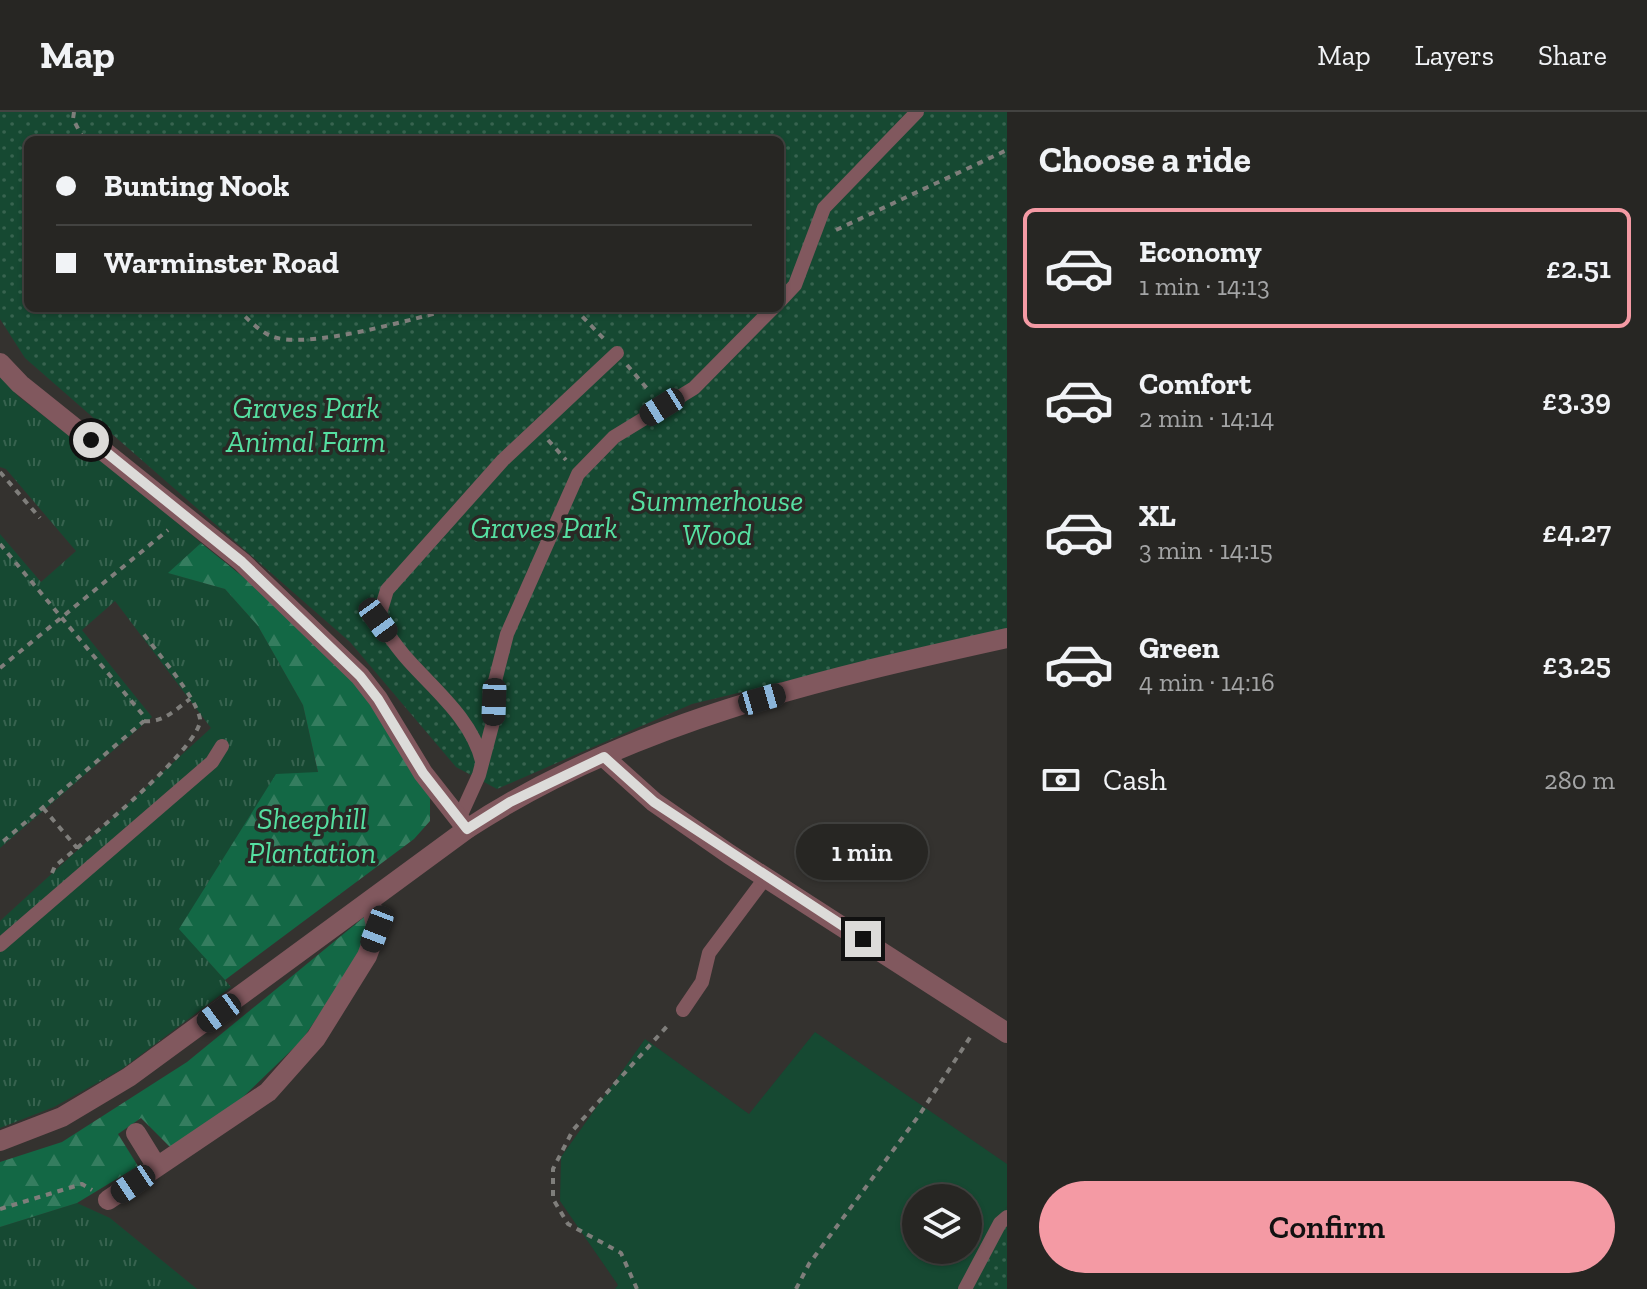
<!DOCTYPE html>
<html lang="en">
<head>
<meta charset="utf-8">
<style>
	:root { --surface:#272623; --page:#2f2e2b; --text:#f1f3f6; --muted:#a4a5a6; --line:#434341; --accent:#f49aa4 }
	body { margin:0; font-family:"Zilla Slab",serif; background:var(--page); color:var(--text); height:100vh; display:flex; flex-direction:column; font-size:30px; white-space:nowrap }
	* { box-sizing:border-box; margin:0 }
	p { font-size:26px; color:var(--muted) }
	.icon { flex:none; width:44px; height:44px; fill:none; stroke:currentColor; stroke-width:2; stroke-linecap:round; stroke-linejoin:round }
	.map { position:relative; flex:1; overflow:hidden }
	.details { display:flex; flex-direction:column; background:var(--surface); width:640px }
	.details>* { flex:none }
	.guide { position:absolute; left:24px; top:24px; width:760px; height:176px; border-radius:12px; box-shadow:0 2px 6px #0004,0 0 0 2px var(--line); display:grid; align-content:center; height:176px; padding:0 32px; background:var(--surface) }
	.buttons { position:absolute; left:902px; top:1072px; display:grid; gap:16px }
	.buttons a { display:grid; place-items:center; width:80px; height:80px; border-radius:50%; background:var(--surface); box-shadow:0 2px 6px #0004,0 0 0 2px var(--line); font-size:40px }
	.end { position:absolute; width:36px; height:36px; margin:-18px; border:10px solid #dcdbd9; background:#111; box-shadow:0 0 0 4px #111 }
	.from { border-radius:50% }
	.bubble { position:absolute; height:56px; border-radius:28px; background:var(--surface); box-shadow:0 2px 6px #0004,0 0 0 2px var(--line); font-size:26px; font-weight:600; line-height:56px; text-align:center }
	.car { position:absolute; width:24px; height:48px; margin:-24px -12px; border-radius:10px; box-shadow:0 0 6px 2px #0007; background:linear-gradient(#222 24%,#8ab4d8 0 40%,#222 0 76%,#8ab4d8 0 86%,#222 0) }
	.guide b { display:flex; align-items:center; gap:28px; height:76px; font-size:30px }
	.guide b+b { border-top:2px solid var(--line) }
	.guide i { width:20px; height:20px; background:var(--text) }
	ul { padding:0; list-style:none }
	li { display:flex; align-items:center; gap:24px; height:120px; margin:0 16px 12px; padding:0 16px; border:4px solid transparent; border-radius:12px }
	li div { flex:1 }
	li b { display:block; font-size:30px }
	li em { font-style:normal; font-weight:600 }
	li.active { border-color:var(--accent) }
	li>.icon { width:72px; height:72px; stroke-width:1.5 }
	h2 { padding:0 32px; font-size:36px; line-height:96px }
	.pay { display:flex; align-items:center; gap:20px; height:88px; padding:0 32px; font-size:30px }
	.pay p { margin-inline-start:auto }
	.action { display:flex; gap:16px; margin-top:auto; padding:16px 32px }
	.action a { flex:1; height:92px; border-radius:48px; background:var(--accent); color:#111; font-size:32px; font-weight:600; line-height:92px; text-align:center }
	header { display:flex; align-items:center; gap:48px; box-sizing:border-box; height:112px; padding:0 40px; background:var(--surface); border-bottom:2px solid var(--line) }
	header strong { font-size:38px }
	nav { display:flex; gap:44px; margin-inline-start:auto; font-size:28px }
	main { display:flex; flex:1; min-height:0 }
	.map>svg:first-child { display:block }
</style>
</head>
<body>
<header>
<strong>Map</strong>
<nav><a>Map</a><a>Layers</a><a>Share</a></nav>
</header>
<main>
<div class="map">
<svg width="1007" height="1177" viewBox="0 0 1007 1177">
	<defs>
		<pattern id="grass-tufts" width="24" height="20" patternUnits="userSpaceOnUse" patternTransform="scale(2)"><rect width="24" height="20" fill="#164932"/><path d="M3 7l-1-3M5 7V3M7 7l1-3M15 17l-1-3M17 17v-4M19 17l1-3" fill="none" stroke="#37634f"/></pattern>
		<pattern id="forest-firs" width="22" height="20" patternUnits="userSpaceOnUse" patternTransform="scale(2)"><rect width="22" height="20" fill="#136845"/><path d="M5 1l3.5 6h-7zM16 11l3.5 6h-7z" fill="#357d5f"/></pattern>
		<pattern id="park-dots" width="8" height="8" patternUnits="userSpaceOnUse" patternTransform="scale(2)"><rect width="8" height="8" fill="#164932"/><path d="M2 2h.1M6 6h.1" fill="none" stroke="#37634f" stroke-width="1.8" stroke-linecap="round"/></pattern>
	</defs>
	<rect width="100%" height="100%" fill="#34322f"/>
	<!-- grass -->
	<path fill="url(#grass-tufts)" d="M0,264l19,21 116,89 66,57 -32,30 56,16 33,37 45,79 15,68 -138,156 51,58 -109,82 -68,38 -54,21v-207l211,-193 -96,-127 -33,29 70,87 -152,131v-314l41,48 35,-31 -70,-82 -6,-2z
		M77,1091l33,15 87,71h-197v-62z"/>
	<!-- forest -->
	<path fill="url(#forest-firs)" d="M201,431l41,33 111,102 77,118v25l-16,18 -189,141 -46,-51 97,-155 42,-2 -15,-67 -45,-79 -33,-37 -57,-16z
		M369,801l-2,31 -65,96 -62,60 -69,48 -30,-30 -23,16 20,32 -61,37 -77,24v-65l62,-20 125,-80z"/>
	<!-- park -->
	<path fill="url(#park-dots)" fill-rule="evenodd" d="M0,0h1007v516l-315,76 -195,85 -41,-22 -106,-125 -325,-284 -25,-39zM28,28h752v168h-752z
		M1007,1094v83h-46z"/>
	<!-- garden -->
	<path fill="#164932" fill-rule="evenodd" d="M815,920l192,132v42l-46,83h-346l3,-4 -58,-84 1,-44 84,-118 104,75zM916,1086h52v52h-52z"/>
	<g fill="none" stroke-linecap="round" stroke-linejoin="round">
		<!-- path -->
		<path stroke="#7f7e7b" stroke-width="4" stroke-dasharray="6 6" stroke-linecap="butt" d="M74,0l-1,7 11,21
			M836,118l171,-80
			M237,196c8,9 22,23 34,28 35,15 145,-18 184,-28
			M574,196l32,33
			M627,253l23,27
			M548,328l18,20
			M0,360l40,46
			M0,432l143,171 1,6 -144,123
			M0,556l168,-138
			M144,609c19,2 31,-11 46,-22
			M43,696l34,40
			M52,761l3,-7c25,-20 148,-120 145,-147 -3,-21 -44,-68 -58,-87
			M0,1097l82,-25 10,6
			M637,1177l-16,-36 -53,-29 -15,-25v-30l20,-39 97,-107
			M796,1177l13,-25 111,-150 51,-78"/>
		<!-- service -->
		<path stroke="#81585e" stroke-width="14" d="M780,189l15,-16 29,-77 93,-96
			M482,649c-10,-41 -46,-70 -73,-100 -12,-13 -21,-27 -31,-41l9,-30 116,-130 114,-107
			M459,707l20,-44 14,-53 2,-41 12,-47 71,-160 36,-37 80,-49 79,-80
			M0,833l212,-183 10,-16
			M683,898l19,-28 7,-29 57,-76
			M965,1177l35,-66 7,-6"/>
		<!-- minor -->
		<path stroke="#81585e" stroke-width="20" d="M0,251l20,21 222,178 118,114 18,23 45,74 44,56
			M604,645l50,45 75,52 278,179
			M136,1021l21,34
			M108,1088l160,-108 48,-54 51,-82 10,-27 -7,-28"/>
		<!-- tertiary -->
		<path stroke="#81585e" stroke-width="20" d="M0,1029l62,-24 67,-40 338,-248c161,-106 354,-150 540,-191"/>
	</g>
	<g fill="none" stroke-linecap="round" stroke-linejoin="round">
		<!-- route -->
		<path stroke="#dcdbd9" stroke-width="10" d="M91,328l151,122 118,114 18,23 45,74 44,56 43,-27 94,-45 50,45 209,137"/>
	</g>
	<g text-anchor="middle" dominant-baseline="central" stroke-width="7" stroke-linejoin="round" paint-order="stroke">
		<!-- park labels -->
		<g font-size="30" font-style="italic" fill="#55dfa1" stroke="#2a2825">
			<text x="306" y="296">Graves Park<tspan x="306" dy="34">Animal Farm</tspan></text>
			<text x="717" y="389">Summerhouse<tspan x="717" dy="34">Wood</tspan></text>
			<text x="544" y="416">Graves Park</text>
			<text x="312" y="707">Sheephill<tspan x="312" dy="34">Plantation</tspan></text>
		</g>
	</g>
</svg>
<div class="buttons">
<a><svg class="icon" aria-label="layers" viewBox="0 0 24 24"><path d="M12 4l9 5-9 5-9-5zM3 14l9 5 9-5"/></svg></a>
</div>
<i class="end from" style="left:91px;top:328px"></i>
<i class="end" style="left:863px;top:827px"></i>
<div class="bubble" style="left:796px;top:712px;width:132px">1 min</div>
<i class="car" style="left:662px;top:295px;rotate:238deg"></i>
<i class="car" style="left:378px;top:508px;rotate:144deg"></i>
<i class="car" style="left:762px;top:587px;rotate:74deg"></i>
<i class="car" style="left:494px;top:590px;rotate:182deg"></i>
<i class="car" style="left:377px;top:817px;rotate:201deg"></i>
<i class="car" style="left:219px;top:901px;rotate:234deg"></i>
<i class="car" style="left:133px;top:1072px;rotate:236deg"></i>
<div class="guide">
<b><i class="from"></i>Bunting Nook</b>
<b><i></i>Warminster Road</b>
</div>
</div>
<section class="details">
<h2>Choose a ride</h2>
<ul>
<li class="active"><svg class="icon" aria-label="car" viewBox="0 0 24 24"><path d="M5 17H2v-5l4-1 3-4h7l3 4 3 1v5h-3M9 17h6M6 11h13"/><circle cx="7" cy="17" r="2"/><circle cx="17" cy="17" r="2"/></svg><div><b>Economy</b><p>1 min · 14:13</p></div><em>£2.51</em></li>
<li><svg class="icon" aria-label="car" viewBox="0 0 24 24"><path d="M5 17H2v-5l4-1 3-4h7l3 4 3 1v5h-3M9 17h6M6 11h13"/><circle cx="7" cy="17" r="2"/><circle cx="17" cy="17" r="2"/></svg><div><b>Comfort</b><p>2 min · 14:14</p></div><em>£3.39</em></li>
<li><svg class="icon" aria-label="car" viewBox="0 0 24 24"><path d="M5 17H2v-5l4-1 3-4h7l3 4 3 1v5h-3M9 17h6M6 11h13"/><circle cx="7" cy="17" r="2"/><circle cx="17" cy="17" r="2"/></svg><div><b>XL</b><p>3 min · 14:15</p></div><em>£4.27</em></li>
<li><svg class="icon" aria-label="car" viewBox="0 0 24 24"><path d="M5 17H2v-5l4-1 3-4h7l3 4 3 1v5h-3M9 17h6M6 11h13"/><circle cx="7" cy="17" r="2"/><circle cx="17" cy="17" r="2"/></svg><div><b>Green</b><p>4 min · 14:16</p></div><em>£3.25</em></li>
</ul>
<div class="pay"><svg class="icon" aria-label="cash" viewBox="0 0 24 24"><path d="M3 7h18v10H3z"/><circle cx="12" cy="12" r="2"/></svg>Cash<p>280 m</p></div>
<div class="action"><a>Confirm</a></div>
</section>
</main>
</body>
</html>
